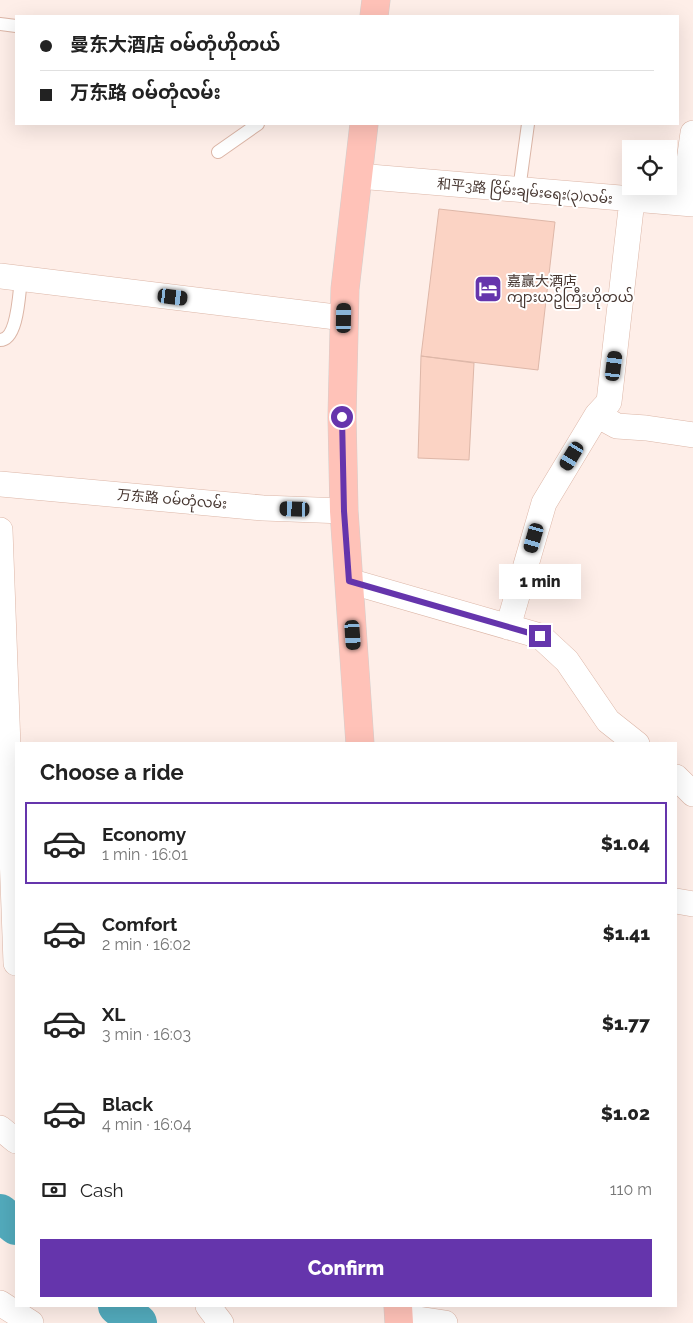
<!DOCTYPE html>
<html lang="en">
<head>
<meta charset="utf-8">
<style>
	:root { --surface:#fff; --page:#f2f2f2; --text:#222; --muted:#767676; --line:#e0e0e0; --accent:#6535ac }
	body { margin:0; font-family:Raleway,"Noto Sans SC","Noto Sans Myanmar",sans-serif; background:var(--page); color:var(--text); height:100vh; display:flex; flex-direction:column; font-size:19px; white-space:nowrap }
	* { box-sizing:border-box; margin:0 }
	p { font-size:16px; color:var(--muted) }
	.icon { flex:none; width:28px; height:28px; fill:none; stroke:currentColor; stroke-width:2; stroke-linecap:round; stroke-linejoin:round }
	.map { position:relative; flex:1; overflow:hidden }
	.drawer { position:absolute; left:15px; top:742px; width:662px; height:565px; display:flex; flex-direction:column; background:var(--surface); border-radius:0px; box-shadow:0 5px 20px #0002 }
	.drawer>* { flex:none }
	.top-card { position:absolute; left:15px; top:15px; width:664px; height:110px; border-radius:0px; box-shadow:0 5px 20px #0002; display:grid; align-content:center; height:110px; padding:0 25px; background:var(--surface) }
	.buttons { position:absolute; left:622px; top:140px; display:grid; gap:10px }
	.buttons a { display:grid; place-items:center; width:55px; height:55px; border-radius:0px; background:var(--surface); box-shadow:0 5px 20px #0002; font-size:25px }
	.end { position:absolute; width:22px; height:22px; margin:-11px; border:6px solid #6535ac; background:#fff; box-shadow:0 0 0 2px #fff }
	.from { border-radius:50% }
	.bubble { position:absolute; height:35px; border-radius:0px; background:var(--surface); box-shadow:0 5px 20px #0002; font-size:16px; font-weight:800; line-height:35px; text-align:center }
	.car { position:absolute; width:15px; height:30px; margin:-15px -8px; border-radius:6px; box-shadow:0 0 4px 1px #0007; background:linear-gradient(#222 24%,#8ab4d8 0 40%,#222 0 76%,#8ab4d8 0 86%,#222 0) }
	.top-card b { display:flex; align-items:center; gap:18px; height:48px; font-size:19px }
	.top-card b+b { border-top:1px solid var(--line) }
	.top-card i { width:12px; height:12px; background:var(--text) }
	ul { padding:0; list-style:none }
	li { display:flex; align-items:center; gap:15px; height:82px; margin:0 10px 8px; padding:0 15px; border:2px solid transparent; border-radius:0px }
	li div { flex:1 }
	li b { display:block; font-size:19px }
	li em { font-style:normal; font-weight:800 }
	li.selected { border-color:var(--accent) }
	li>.icon { width:45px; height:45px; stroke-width:1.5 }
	h2 { padding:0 25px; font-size:22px; line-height:60px }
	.pay { display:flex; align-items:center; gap:12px; height:55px; padding:0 25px; font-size:19px }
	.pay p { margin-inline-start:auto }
	.action { display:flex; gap:10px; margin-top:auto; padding:10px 25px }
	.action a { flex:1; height:58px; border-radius:0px; background:var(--accent); color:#fff; font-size:20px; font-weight:800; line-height:58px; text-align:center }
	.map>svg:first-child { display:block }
</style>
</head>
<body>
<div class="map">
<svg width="693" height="1323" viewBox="0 0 693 1323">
	<rect width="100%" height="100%" fill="#feeee8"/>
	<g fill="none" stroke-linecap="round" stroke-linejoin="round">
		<!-- river -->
		<path stroke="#52aabc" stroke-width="38" d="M0,1213l16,13
			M117,1306l21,17"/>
	</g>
	<!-- building -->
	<path fill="#fbd3c4" stroke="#deb7a8" d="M439,209l116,13 -17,148 -117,-14z
		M421,356l53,7 -5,97 -51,-2z"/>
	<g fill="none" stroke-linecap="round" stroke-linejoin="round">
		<defs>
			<path id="service" d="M0,24l16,2
				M218,152l40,-28
				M519,190l9,-66
				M0,340c18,0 19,-47 21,-61"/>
			<path id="minor" d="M358,176l335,28
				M683,203l10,-70
				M0,276l344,42
				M597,415l20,11 29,2 47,7
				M0,484l263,24 81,3
				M0,530l16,433
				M349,581l191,55 27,25 41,60 29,23
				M508,627l36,-124 53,-88 12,-13 23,-202
				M676,777l17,17
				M676,901l17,3
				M0,1128l16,13
				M0,1303l31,20
				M208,1306l13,17
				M398,1316l47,7"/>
			<path id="trunk" d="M374,16l2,-16
				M360,744l-16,-233 -2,-94 3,-128 19,-165
				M398,1306l1,17"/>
		</defs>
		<!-- service casing -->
		<use href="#service" stroke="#dcb6a7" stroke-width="14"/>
		<!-- minor casing -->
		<use href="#minor" stroke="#dcb6a7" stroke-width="26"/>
		<!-- trunk casing -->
		<use href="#trunk" stroke="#d3cfcd" stroke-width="29"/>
		<!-- service -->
		<use href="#service" stroke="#fff" stroke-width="12"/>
		<!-- minor -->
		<use href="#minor" stroke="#fff" stroke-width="25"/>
		<!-- trunk -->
		<use href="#trunk" stroke="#ffc2b8" stroke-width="28"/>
	</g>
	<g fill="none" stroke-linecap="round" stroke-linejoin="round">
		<!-- route -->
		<path stroke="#6535ac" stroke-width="6" d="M342,417l2,94 5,70 191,55"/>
	</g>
	<!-- icons -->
	<defs>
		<symbol id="hotel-square" viewBox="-11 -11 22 22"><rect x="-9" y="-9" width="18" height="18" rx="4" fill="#6535ac" stroke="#fff"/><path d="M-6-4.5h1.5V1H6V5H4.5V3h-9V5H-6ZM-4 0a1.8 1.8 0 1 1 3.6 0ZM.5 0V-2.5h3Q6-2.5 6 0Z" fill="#fff"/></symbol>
	</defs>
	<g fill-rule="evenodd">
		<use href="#hotel-square" x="472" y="273" width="32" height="32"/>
	</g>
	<g text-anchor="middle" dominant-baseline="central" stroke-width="4" stroke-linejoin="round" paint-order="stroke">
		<!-- street labels -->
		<g font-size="14" fill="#463630" stroke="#fff">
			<text transform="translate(525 191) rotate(5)">和平3路 ငြိမ်းချမ်းရေး(၃)လမ်း</text>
			<text transform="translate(172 499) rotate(5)">万东路 ဝမ်တုံလမ်း</text>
		</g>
		<!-- poi labels -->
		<g font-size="14" fill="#463630" stroke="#fff" text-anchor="start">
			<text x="507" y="281">嘉赢大酒店<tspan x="507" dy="16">ကျားယဥ်ကြီးဟိုတယ်</tspan></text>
		</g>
	</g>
</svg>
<div class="buttons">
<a><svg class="icon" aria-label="locate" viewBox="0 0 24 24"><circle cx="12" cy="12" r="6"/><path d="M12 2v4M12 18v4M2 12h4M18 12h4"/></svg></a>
</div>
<i class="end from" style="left:342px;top:417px"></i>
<i class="end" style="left:540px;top:636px"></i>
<div class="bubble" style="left:499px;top:564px;width:82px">1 min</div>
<i class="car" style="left:173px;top:297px;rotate:97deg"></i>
<i class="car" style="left:344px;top:318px;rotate:1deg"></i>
<i class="car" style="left:614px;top:366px;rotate:7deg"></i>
<i class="car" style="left:572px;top:456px;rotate:211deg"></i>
<i class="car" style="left:295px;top:509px;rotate:272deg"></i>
<i class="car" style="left:534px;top:538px;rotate:196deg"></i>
<i class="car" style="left:353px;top:635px;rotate:176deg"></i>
<div class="top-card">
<b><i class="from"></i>曼东大酒店 ဝမ်တုံဟိုတယ်</b>
<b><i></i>万东路 ဝမ်တုံလမ်း</b>
</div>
<section class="drawer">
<h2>Choose a ride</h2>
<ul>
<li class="selected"><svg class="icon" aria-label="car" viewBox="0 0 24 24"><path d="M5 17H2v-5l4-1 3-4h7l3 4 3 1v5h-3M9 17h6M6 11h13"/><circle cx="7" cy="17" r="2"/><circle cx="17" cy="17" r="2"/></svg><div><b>Economy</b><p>1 min · 16:01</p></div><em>$1.04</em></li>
<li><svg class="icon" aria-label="car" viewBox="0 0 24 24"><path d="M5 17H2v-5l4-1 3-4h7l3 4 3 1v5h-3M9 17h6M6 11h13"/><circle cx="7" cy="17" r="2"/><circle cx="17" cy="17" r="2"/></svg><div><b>Comfort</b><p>2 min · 16:02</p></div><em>$1.41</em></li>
<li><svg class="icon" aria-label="car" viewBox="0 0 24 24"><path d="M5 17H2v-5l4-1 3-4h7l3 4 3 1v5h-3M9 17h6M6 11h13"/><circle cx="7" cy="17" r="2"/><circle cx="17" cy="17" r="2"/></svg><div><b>XL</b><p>3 min · 16:03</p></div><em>$1.77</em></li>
<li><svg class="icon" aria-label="car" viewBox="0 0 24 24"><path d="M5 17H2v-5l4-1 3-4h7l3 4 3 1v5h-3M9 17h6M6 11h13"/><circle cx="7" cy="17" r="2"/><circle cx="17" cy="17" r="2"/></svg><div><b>Black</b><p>4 min · 16:04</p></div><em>$1.02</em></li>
</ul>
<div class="pay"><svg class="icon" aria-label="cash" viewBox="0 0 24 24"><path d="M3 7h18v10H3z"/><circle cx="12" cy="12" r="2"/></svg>Cash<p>110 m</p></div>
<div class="action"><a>Confirm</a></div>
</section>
</div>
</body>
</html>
